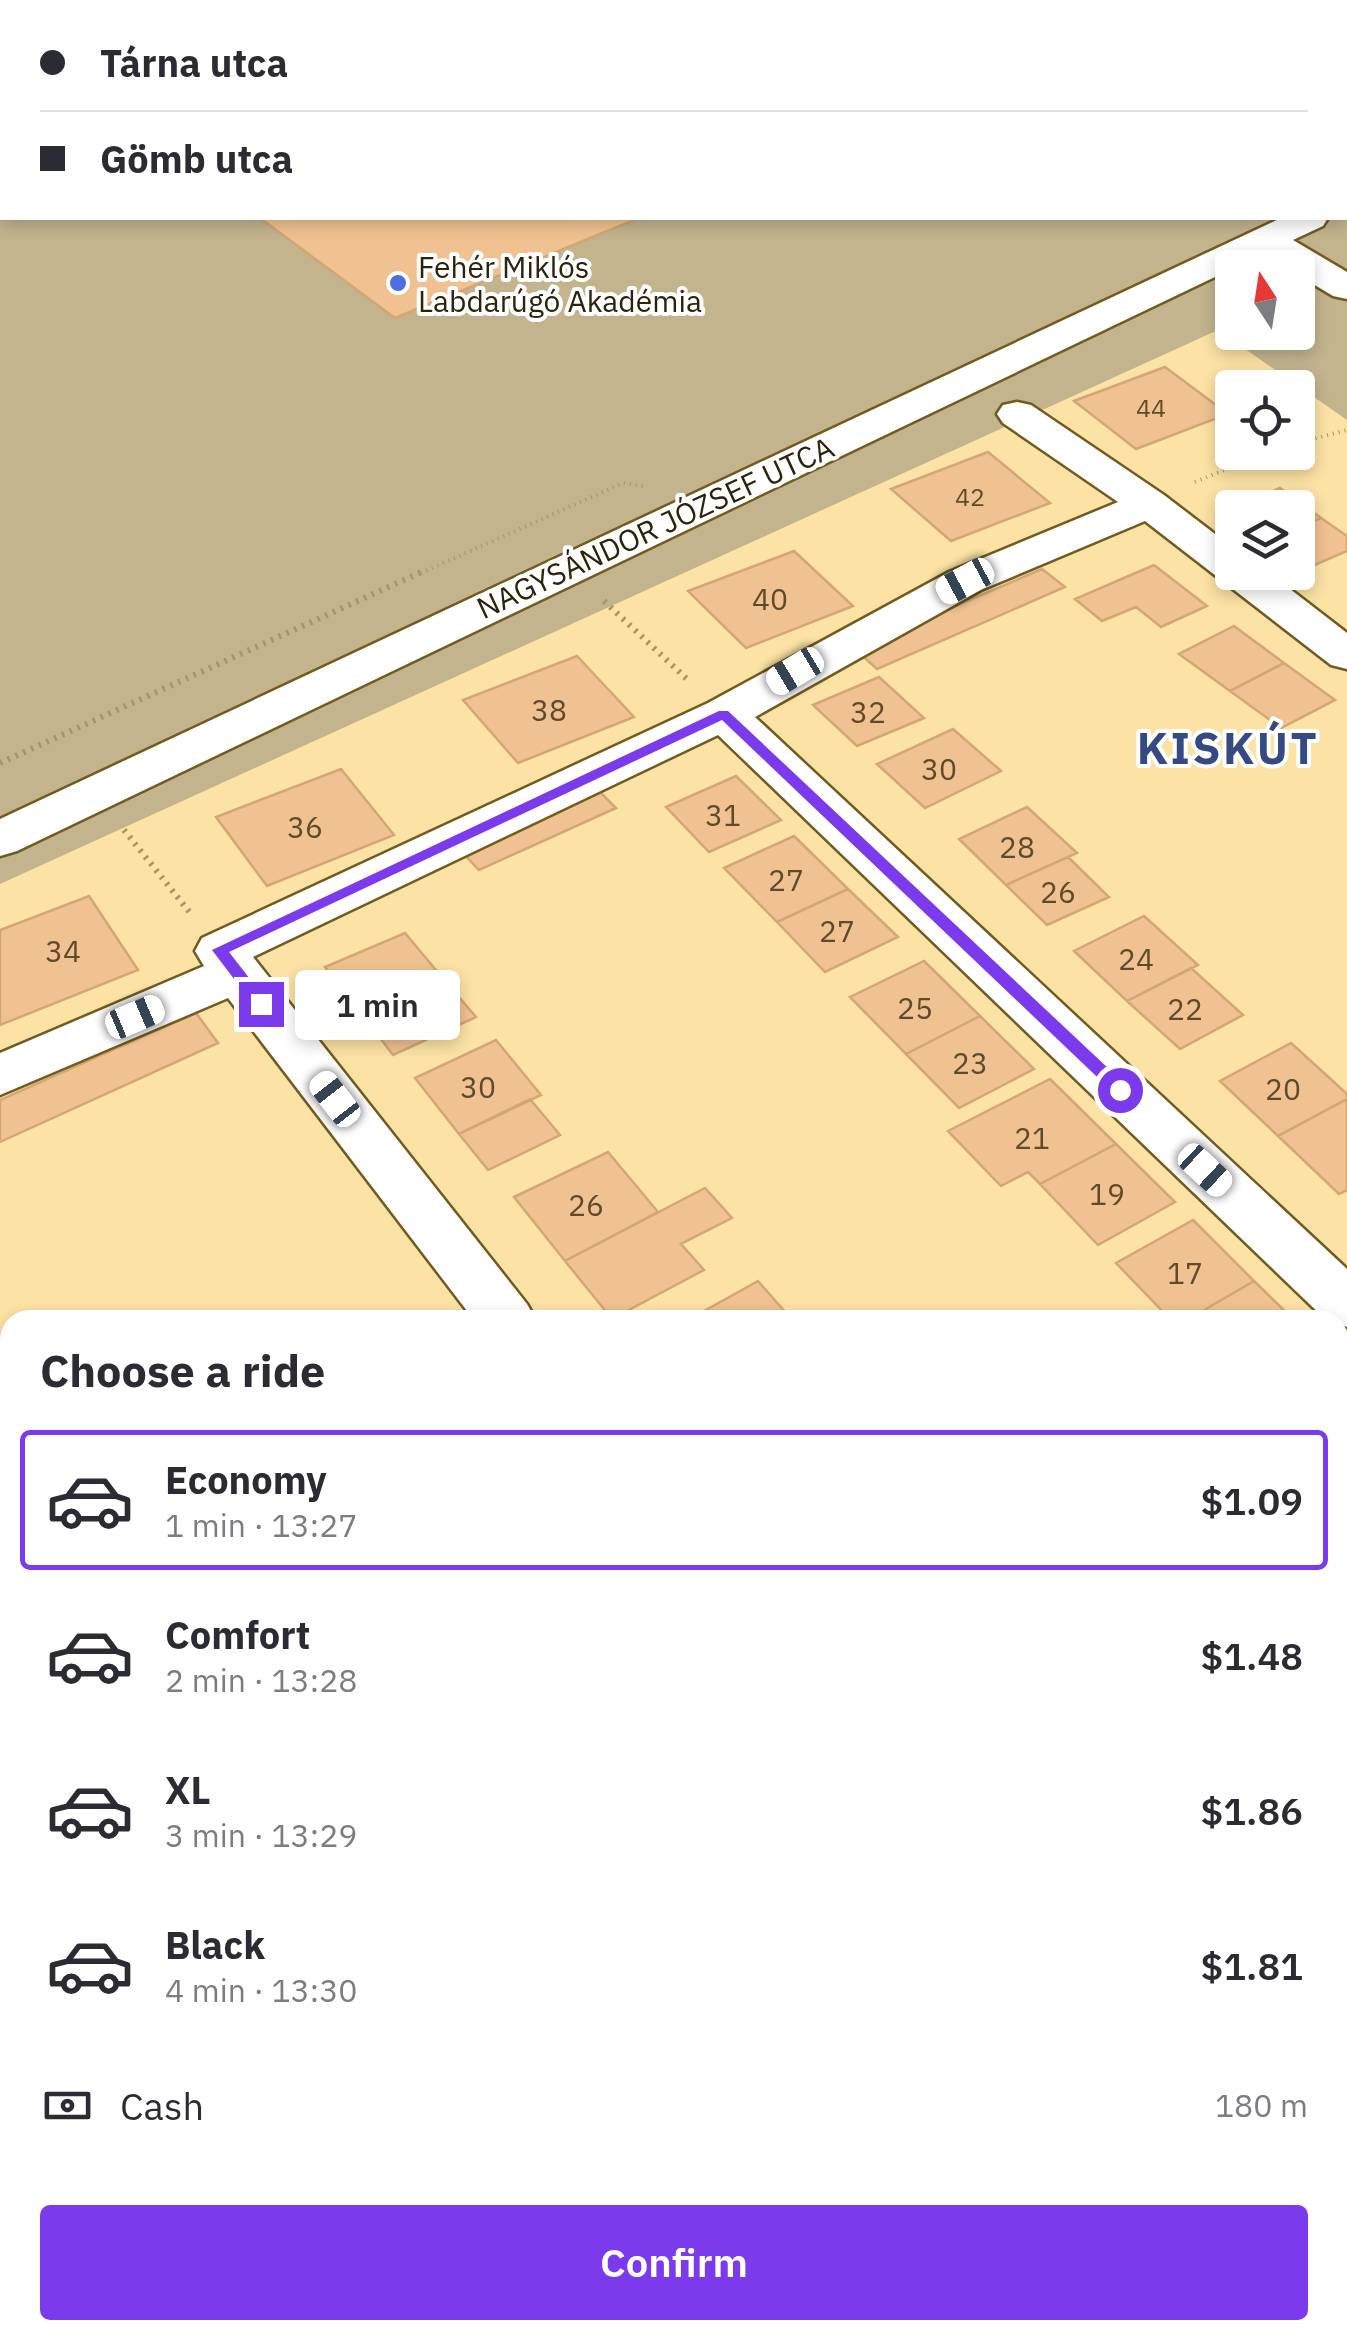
<!DOCTYPE html>
<html lang="en">
<head>
<meta charset="utf-8">
<style>
	:root { --surface:#fff; --page:#f7f7f7; --text:#2b2b33; --muted:#7c7c81; --line:#e1e1e2; --accent:#7c3aed }
	body { margin:0; font-family:"IBM Plex Sans",sans-serif; background:var(--page); color:var(--text); height:100vh; display:flex; flex-direction:column; font-size:38px; white-space:nowrap }
	* { box-sizing:border-box; margin:0 }
	p { font-size:32px; color:var(--muted) }
	.icon { flex:none; width:55px; height:55px; fill:none; stroke:currentColor; stroke-width:2; stroke-linecap:round; stroke-linejoin:round }
	.map { position:relative; flex:1; overflow:hidden }
	.panel { position:absolute; left:0px; top:1310px; width:1348px; height:1030px; display:flex; flex-direction:column; background:var(--surface); border-radius:30px 30px 0 0; box-shadow:0 5px 15px #0003 }
	.panel>* { flex:none }
	.guide { position:absolute; left:0px; top:0px; width:1348px; height:220px; box-shadow:0 5px 15px #0003; display:grid; align-content:center; height:220px; padding:0 40px; background:var(--surface) }
	.needle { width:65px; rotate:348deg }
	.buttons { position:absolute; left:1215px; top:250px; display:grid; gap:20px }
	.buttons a { display:grid; place-items:center; width:100px; height:100px; border-radius:10px; background:var(--surface); box-shadow:0 5px 15px #0003; font-size:50px }
	.end { position:absolute; width:45px; height:45px; margin:-22px; border:12px solid #7c3aed; background:#fff; box-shadow:0 0 0 5px #fff }
	.from { border-radius:50% }
	.bubble { position:absolute; height:70px; border-radius:10px; background:var(--surface); box-shadow:0 5px 15px #0003; font-size:32px; font-weight:600; line-height:70px; text-align:center }
	.car { position:absolute; width:30px; height:60px; margin:-30px -15px; border-radius:12px; box-shadow:0 0 8px 2px #0007; background:linear-gradient(#fff 24%,#345 0 40%,#fff 0 76%,#345 0 86%,#fff 0) }
	.guide b { display:flex; align-items:center; gap:35px; height:95px; font-size:38px }
	.guide b+b { border-top:2px solid var(--line) }
	.guide i { width:25px; height:25px; background:var(--text) }
	ul { padding:0; list-style:none }
	li { display:flex; align-items:center; gap:30px; height:140px; margin:0 20px 15px; padding:0 20px; border:5px solid transparent; border-radius:10px }
	li div { flex:1 }
	li b { display:block; font-size:38px }
	li em { font-style:normal; font-weight:600 }
	li.selected { border-color:var(--accent) }
	li>.icon { width:90px; height:90px; stroke-width:1.5 }
	h2 { padding:0 40px; font-size:45px; line-height:120px }
	.pay { display:flex; align-items:center; gap:25px; height:110px; padding:0 40px; font-size:38px }
	.pay p { margin-inline-start:auto }
	.primary-button { display:flex; gap:20px; margin-top:auto; padding:20px 40px }
	.primary-button a { flex:1; height:115px; border-radius:10px; background:var(--accent); color:#fff; font-size:40px; font-weight:600; line-height:115px; text-align:center }
	.map>svg:first-child { display:block }
</style>
</head>
<body>
<div class="map">
<svg width="1347" height="2340" viewBox="0 0 1347 2340">
	<rect width="100%" height="100%" fill="#fce2a4"/>
	<!-- green -->
	<path fill="#c3b48e" fill-rule="evenodd" d="M0,0h1347v420l-129,-90 -1218,554zM2,2h1343v216h-1343zM1232,268h66v64h-66z"/>
	<!-- building -->
	<path fill="#f0c291" stroke="#d3a676" stroke-width="2.5" d="M0,0h440l4,2h-442v25z
		M440,0h173l5,2h-174z
		M1026,0h163l5,2h-174z
		M260,218h379l-244,100z
		M1165,367l63,47 -92,35 -62,-48z
		M988,452l62,51 -99,38 -60,-52z
		M1280,488l41,30 -23,10v-20h-63z
		M1321,518l26,18v15l-37,16 -12,-9v-30z
		M794,551l59,55 -107,42 -58,-57z
		M1154,565l53,41 -46,21 -25,-20 -34,14 -27,-22z
		M1042,569l23,18 -188,82 -22,-20z
		M1234,626l50,37 -54,28 -51,-37z
		M577,656l57,61 -116,46 -55,-63z
		M1284,663l51,37 -54,28 -51,-37z
		M879,677l45,41 -67,28 -44,-41z
		M953,729l48,42 -76,37 -48,-44z
		M341,769l53,66 -127,51 -51,-69z
		M736,776l45,44 -72,32 -43,-45z
		M596,788l20,20 -137,62 -19,-20z
		M1027,807l50,46 -71,32 -47,-46z
		M794,836l54,53 -71,33 -53,-54z
		M1068,857l41,40 -62,28 -41,-40z
		M848,889l50,48 -73,35 -48,-50z
		M89,896l49,74 -138,55v-95z
		M1144,916l54,49 -71,36 -53,-50z
		M405,933l41,49 -81,36 -40,-51z
		M924,961l56,55 -74,38 -56,-57z
		M1191,968l52,47 -63,34 -53,-48z
		M446,982l30,35 -83,38 -28,-37z
		M196,1013l22,30 -218,99v-42z
		M980,1016l54,53 -75,39 -53,-54z
		M496,1040l45,55 -82,39 -44,-56z
		M1291,1043l56,51v5l-69,37 -58,-55z
		M1050,1079l66,65 -76,40 -12,-12 -27,14 -53,-55z
		M530,1099l30,36 -72,35 -29,-36z
		M1347,1099v91l-8,4 -61,-58z
		M1116,1144l59,58 -77,43 -58,-61z
		M608,1152l50,60 -93,49 -51,-64z
		M705,1188l27,30 -51,26 23,26 -92,49 -47,-58z
		M1193,1220l61,61 -67,39h-16l-55,-57z
		M758,1281l29,33 -12,6h-87z
		M1254,1281l40,39h-107z
		M1338,1364l9,10v101l-9,6z
		M1347,1475v33l-9,-9v-18z
		M0,1638l10,33v41l-10,4z
		M10,1712v170l-10,4v-170z
		M10,1882v206l-10,4v-206z
		M1347,2031v185l-9,7v-185z
		M39,2330h150l2,10h-151z
		M470,2330h194l6,10h-194z
		M827,2330h228l-13,10h-229z"/>
	<g fill="none" stroke-linecap="round" stroke-linejoin="round">
		<defs>
			<path id="minor" d="M1345,189h2l-2,23z
				M1281,218h47l-5,8 -30,14 54,32v27l-14,-3 -35,-21v-7h-13l-22,-14 -1246,597 -17,5v-37z
				M1017,402l14,3 133,90 68,52v25h36l79,61v36l-16,-4 -186,-144 -164,69 -226,127 592,552v58l-9,-3v-4h-12l-608,-585 -465,222 274,347 9,16h-62l-246,-322 -228,97v-42l204,-87 -9,-15 7,-13 506,-235 241,-131 169,-70 -115,-79 -6,-9 6,-9z
				M1347,2240v80l-9,4v-80z
				M1238,2330h85l-4,10h-86z"/>
		</defs>
		<!-- minor casing -->
		<use href="#minor" stroke="#725b1f" stroke-width="5"/>
		<!-- path-far1 -->
		<path stroke="#a89465" stroke-width="4" stroke-dasharray="1 5" stroke-linecap="butt" d="M1298,443l49,-13
			M1195,482l74,-30
			M421,573l202,-90 20,3"/>
		<!-- path -->
		<path stroke="#a89465" stroke-width="6" stroke-dasharray="2.5 6" stroke-linecap="butt" d="M604,601l86,81
			M0,763l426,-193
			M124,830l67,84"/>
		<!-- minor -->
		<use href="#minor" fill="#fff" fill-rule="evenodd"/>
	</g>
	<!-- route -->
	<path fill="#7c3aed" d="M719,711h9l398,374v9h-11l-393,-374 -493,232 38,49v7h-11l-44,-58z"/>
	<!-- markers -->
	<circle fill="#4d6fe3" stroke="#fff" stroke-width="4" cx="398" cy="283" r="10"/>
	<g text-anchor="middle" dominant-baseline="central" stroke-width="8" stroke-linejoin="round" paint-order="stroke">
		<!-- far-number labels -->
		<g font-size="25" fill="#5e4b2c">
			<text x="1151" y="407">44</text>
			<text x="970" y="496">42</text>
		</g>
		<!-- far-poi labels -->
		<g font-size="30" fill="#2d230a" stroke="#fff" text-anchor="start">
			<text x="418" y="266">Fehér Miklós<tspan x="418" dy="34">Labdarúgó Akadémia</tspan></text>
		</g>
		<!-- far-street labels -->
		<g font-size="30" fill="#2d230a" stroke="#fff">
			<text transform="translate(655 527) rotate(-25)">NAGYSÁNDOR JÓZSEF UTCA</text>
		</g>
		<!-- number labels -->
		<g font-size="30" fill="#5e4b2c">
			<text x="770" y="598">40</text>
			<text x="549" y="709">38</text>
			<text x="868" y="711">32</text>
			<text x="939" y="768">30</text>
			<text x="723" y="814">31</text>
			<text x="305" y="826">36</text>
			<text x="1017" y="846">28</text>
			<text x="786" y="879">27</text>
			<text x="1058" y="891">26</text>
			<text x="837" y="930">27</text>
			<text x="63" y="950">34</text>
			<text x="1136" y="958">24</text>
			<text x="915" y="1007">25</text>
			<text x="1185" y="1008">22</text>
			<text x="970" y="1062">23</text>
			<text x="478" y="1086">30</text>
			<text x="1283" y="1088">20</text>
			<text x="1032" y="1137">21</text>
			<text x="1107" y="1193">19</text>
			<text x="586" y="1204">26</text>
			<text x="1185" y="1272">17</text>
		</g>
		<!-- district labels -->
		<g font-size="45" font-weight="bold" letter-spacing="2.5" fill="#354983" stroke="#fff">
			<text x="1228" y="747">KISKÚT</text>
		</g>
	</g>
</svg>
<div class="buttons">
<a><svg class="needle" viewBox="-14 -14 28 28"><path d="M0-13l5 13h-10z" fill="#e53935"/><path d="M0 13l5-13h-10z" fill="#7c7c81"/></svg></a>
<a><svg class="icon" aria-label="locate" viewBox="0 0 24 24"><circle cx="12" cy="12" r="6"/><path d="M12 2v4M12 18v4M2 12h4M18 12h4"/></svg></a>
<a><svg class="icon" aria-label="layers" viewBox="0 0 24 24"><path d="M12 4l9 5-9 5-9-5zM3 14l9 5 9-5"/></svg></a>
</div>
<i class="end from" style="left:1120px;top:1090px"></i>
<i class="end" style="left:261px;top:1004px"></i>
<div class="bubble" style="left:295px;top:970px;width:165px">1 min</div>
<i class="car" style="left:965px;top:581px;rotate:242deg"></i>
<i class="car" style="left:795px;top:671px;rotate:239deg"></i>
<i class="car" style="left:135px;top:1017px;rotate:67deg"></i>
<i class="car" style="left:335px;top:1099px;rotate:322deg"></i>
<i class="car" style="left:1205px;top:1170px;rotate:133deg"></i>
<div class="guide">
<b><i class="from"></i>Tárna utca</b>
<b><i></i>Gömb utca</b>
</div>
<section class="panel">
<h2>Choose a ride</h2>
<ul>
<li class="selected"><svg class="icon" aria-label="car" viewBox="0 0 24 24"><path d="M5 17H2v-5l4-1 3-4h7l3 4 3 1v5h-3M9 17h6M6 11h13"/><circle cx="7" cy="17" r="2"/><circle cx="17" cy="17" r="2"/></svg><div><b>Economy</b><p>1 min · 13:27</p></div><em>$1.09</em></li>
<li><svg class="icon" aria-label="car" viewBox="0 0 24 24"><path d="M5 17H2v-5l4-1 3-4h7l3 4 3 1v5h-3M9 17h6M6 11h13"/><circle cx="7" cy="17" r="2"/><circle cx="17" cy="17" r="2"/></svg><div><b>Comfort</b><p>2 min · 13:28</p></div><em>$1.48</em></li>
<li><svg class="icon" aria-label="car" viewBox="0 0 24 24"><path d="M5 17H2v-5l4-1 3-4h7l3 4 3 1v5h-3M9 17h6M6 11h13"/><circle cx="7" cy="17" r="2"/><circle cx="17" cy="17" r="2"/></svg><div><b>XL</b><p>3 min · 13:29</p></div><em>$1.86</em></li>
<li><svg class="icon" aria-label="car" viewBox="0 0 24 24"><path d="M5 17H2v-5l4-1 3-4h7l3 4 3 1v5h-3M9 17h6M6 11h13"/><circle cx="7" cy="17" r="2"/><circle cx="17" cy="17" r="2"/></svg><div><b>Black</b><p>4 min · 13:30</p></div><em>$1.81</em></li>
</ul>
<div class="pay"><svg class="icon" aria-label="cash" viewBox="0 0 24 24"><path d="M3 7h18v10H3z"/><circle cx="12" cy="12" r="2"/></svg>Cash<p>180 m</p></div>
<div class="primary-button"><a>Confirm</a></div>
</section>
</div>
</body>
</html>
